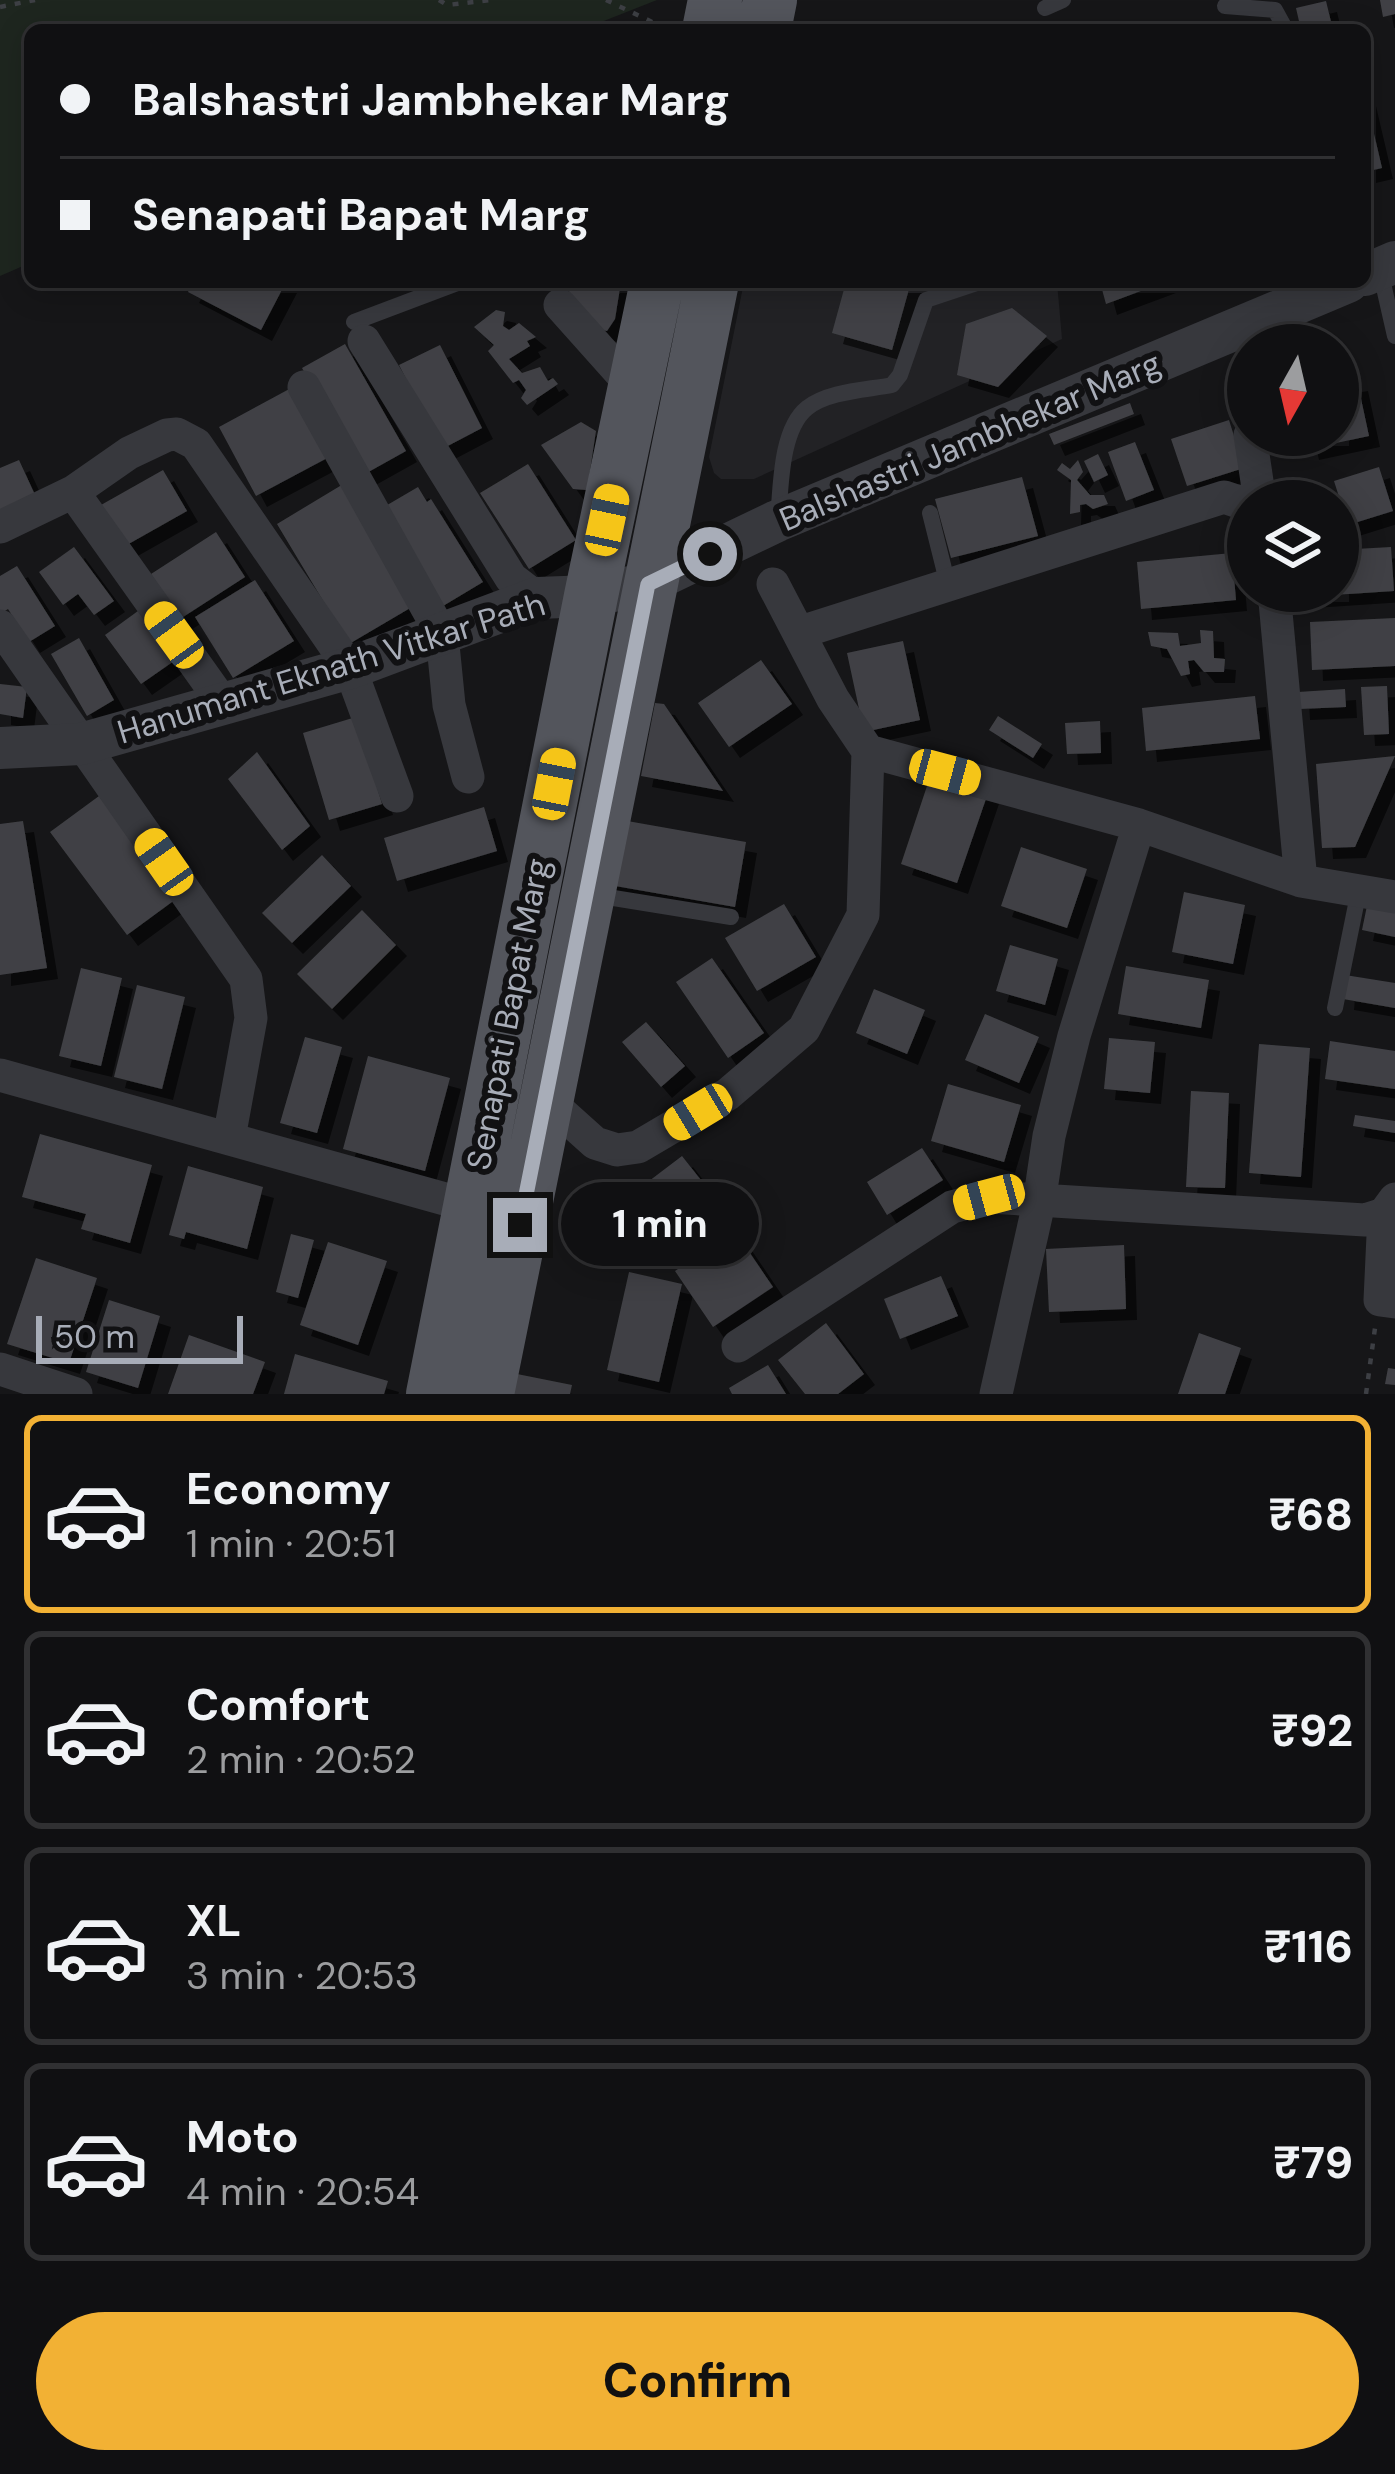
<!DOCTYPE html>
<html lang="en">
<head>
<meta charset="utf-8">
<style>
	:root { --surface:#101012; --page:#19191b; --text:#f1f3f6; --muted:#9c9d9f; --line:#303032; --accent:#f2b134 }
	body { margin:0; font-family:"DM Sans",sans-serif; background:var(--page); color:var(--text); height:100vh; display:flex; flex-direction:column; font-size:45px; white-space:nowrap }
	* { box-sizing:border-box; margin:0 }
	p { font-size:39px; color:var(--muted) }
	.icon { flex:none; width:66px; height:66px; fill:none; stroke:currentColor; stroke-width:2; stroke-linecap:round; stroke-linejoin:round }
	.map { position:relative; height:1394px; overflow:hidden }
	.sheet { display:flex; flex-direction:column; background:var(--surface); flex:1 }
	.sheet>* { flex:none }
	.hud { position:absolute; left:24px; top:24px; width:1347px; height:264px; border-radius:18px; box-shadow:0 6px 30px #0003,0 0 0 3px var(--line); display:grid; align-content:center; height:264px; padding:0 36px; background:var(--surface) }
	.needle { width:78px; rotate:188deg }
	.controls { position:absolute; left:1227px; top:324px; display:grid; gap:24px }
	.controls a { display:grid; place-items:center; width:132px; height:132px; border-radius:50%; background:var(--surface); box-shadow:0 6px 30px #0003,0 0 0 3px var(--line); font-size:60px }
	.scale { position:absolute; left:36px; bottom:30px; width:207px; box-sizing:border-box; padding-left:12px; border:6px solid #a8adb8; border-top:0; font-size:33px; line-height:42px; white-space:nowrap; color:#a8adb8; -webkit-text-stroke:9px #111113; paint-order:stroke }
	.end { position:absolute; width:54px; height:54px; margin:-27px; border:15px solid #a8adb8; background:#111; box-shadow:0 0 0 6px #111 }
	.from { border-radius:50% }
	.bubble { position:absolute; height:84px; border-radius:42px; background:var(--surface); box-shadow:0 6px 30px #0003,0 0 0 3px var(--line); font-size:39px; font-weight:800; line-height:84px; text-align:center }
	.car { position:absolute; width:36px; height:72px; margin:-36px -18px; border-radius:15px; box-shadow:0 0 9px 3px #0007; background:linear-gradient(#f5c518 24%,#345 0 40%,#f5c518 0 76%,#345 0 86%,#f5c518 0) }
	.hud b { display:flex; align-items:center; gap:42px; height:114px; font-size:45px }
	.hud b+b { border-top:3px solid var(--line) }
	.hud i { width:30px; height:30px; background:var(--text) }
	ul { padding:21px 0 0; list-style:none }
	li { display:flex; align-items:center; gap:36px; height:198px; margin:0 24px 18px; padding:0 12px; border:6px solid var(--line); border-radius:18px }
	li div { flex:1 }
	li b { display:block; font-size:45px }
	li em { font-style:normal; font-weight:800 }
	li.current { border-color:var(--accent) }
	li>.icon { width:108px; height:108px; stroke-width:1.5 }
	.button { display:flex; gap:24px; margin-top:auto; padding:24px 36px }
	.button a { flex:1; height:138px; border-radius:72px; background:var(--accent); color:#111; font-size:48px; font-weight:800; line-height:138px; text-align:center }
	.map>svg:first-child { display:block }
</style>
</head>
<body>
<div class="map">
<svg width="1395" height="1394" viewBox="0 0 1395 1394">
	<defs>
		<filter id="shadow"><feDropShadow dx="11" dy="11" stdDeviation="0" flood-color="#0009"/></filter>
	</defs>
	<rect width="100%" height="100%" fill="#161618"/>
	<!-- built -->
	<path fill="#222225" d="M744,282h313l5,57 -308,140h-33l-7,-6 -5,-16z"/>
	<!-- green -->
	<path fill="#1e261f" d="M0,0h657l-76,30h-551v233l-30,13z"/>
	<!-- building -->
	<path fill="#404145" filter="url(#shadow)" d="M1380,0h15v14l-12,3z
		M1326,1l7,29h-32l-5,-22z
		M1365,95l17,73 -17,4z
		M193,282h93l-25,48 -73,-38z
		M562,282h59l-6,37 -8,12 -10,-2z
		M846,282h65l-19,68 -60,-17z
		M1100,282h65l-59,22z
		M1012,308l35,28 -49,51 -41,-12 9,-51z
		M496,310l9,2 -2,14 6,4 10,-7 17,14 -9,4 3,5 -21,13 13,14 18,-6 8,14 5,-3 5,6 -31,21 -6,-7 5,-8 -7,-10 -6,3 -25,-32 6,-6 -20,-18z
		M345,344l61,107 -43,24 -61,-107z
		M440,345l42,83 -40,21 -43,-84z
		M1357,380l12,56 -61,13 -3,-14h33v-52z
		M293,387l38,69 -75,40 -37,-69z
		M1130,403l4,11 -80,31 -5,-11z
		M1229,420l15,48 -57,18 -16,-47z
		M581,422l15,9 -9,59 -14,-1 -32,-44z
		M1135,442l19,48 -28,11 -18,-49z
		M1098,454l10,21 -14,7 -10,-21z
		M19,460l17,37 -36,16v-45z
		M1078,460l5,12 -6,8 13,15h14l4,9 -15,5 -7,-5 -6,1v7l-10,2 1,-34 -14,-10 5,-7 8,6z
		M528,464l48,76 -47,29 -49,-76z
		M1379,467l14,44 -45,14 -14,-44z
		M163,470l24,41 -62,35 -24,-41z
		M1022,477l16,59 -87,22 -16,-59z
		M345,483l72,121 -68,40 -72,-120z
		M418,487l9,15 4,-3 52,83 -45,27 -61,-98z
		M216,532l29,45 -65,42 -29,-45z
		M74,547l40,54 -20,14 -16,-21 -15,11 -24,-33z
		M1391,547l3,44 -91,6 -1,-6h36v-41z
		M1232,553l4,47 -95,9 -4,-47z
		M17,566l38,60 -26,16 -21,-33 -8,5v-38z
		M255,580l39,61 -61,37 -38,-61z
		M138,611l36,50 -33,23 -36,-49z
		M1395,618v48l-83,4 -2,-48z
		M1200,630l13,1 1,27 11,1 -1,13h-20l-10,-12 -6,1 2,13 -9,2 -14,-27 -16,-3 -3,-14 30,1 2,13 21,-3z
		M79,638l35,62 -27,16 -36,-62z
		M903,641l17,79 -56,12 -17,-79z
		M761,660l31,44 -63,43 -31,-44z
		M0,684l27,3 -4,31 -23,-4z
		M1387,686l2,48 -25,1 -3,-48z
		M1345,689l1,18 -47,2 -1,-17z
		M1255,696l5,43 -114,12 -4,-43z
		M655,703l9,1 59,87 -82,-15z
		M998,716l44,28 -9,14 -44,-28z
		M356,717l26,87 -53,16 -26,-87z
		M1100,721l1,32 -34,1 -2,-31z
		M257,752l53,74 -28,24 -54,-71z
		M1395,756l-40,91 -33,1 -6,-84z
		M931,774l57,19 -31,90 -56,-19z
		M99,796l77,103 -49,36 -77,-103z
		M484,807l13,44 -100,30 -13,-43z
		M616,819l130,23 -11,65 -131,-23z
		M23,821l24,147 -47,7v-151z
		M1021,847l66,22 -20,59 -66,-22z
		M322,855l29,31 -59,57 -30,-30z
		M1184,892l61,13 -12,59 -61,-12z
		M1368,901l27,6v30l-33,-7z
		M784,904l32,53 -59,34 -32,-53z
		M362,910l34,35 -64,64 -35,-35z
		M1010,945l48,14 -13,46 -49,-14z
		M712,958l52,75 -36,25 -52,-76z
		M1126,966l83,14 -8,48 -83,-14z
		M81,968l41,10 -21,88 -42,-10z
		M1345,975l50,8v25l-52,-9z
		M137,985l48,12 -23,92 -48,-12z
		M874,989l51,21 -18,44 -51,-21z
		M985,1014l54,23 -20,46 -54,-23z
		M646,1022l39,44 -24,21 -39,-45z
		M305,1037l37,10 -25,86 -37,-10z
		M1109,1038l46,4 -5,51 -46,-4z
		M1330,1041l65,10v38l-70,-10z
		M1259,1044l51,4 -9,129 -52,-4z
		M368,1056l82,22 -25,93 -82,-22z
		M948,1084l73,21 -17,57 -73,-21z
		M1191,1091l38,2 -4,95 -39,-1z
		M1355,1115l40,6v12l-42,-7z
		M40,1134l112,31 -22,78 -49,-14 5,-15 -64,-17z
		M922,1148l21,32 -56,35 -20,-33z
		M682,1156l37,47 -54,42 -37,-48z
		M188,1166l75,21 -16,62 -61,-17 -2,7 -15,-4z
		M735,1231l38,56 -60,40 -38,-56z
		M291,1234l23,6 -16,58 -22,-6z
		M328,1242l59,19 -29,84 -58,-20z
		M1124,1245l2,64 -77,3 -3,-63z
		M36,1258l61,20 -28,85 -62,-19z
		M629,1272l53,12 -23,98 -52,-12z
		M941,1276l17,40 -58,23 -16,-40z
		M109,1300l51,16 -22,72 -52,-16z
		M826,1323l38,51 -26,20h-33l-27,-34z
		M1199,1333l42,15 -16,46h-47z
		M189,1335l76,27 -12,32h-85z
		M295,1354l93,27 -4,13h-100z
		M768,1365l18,29h-54l-3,-6z
		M1388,1368l7,1v16l-10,-1z
		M512,1373l60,12 -2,9h-62z"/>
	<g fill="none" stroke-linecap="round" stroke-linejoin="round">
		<!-- path -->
		<path stroke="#3d3f44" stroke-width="4.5" stroke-dasharray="6 9" stroke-linecap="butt" d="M439,0l8,5 44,-5
			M606,0l63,30
			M0,7l35,-7
			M1366,1394l9,-66"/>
		<!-- service -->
		<path stroke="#37383d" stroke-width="16" d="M1225,6l50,4 11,20
			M1045,8l18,-8
			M1380,270l15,66
			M354,322l106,-40
			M930,513l18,72
			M778,520c3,-32 2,-90 29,-112 21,-17 60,-18 85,-23l8,-10 26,-75 54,-18
			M595,895l136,22
			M1335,1008l24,-118"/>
		<!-- minor -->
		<path stroke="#37383d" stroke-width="33" d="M560,305l75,84
			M364,341l147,237 26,20
			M304,387l138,248 7,70 19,72
			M1250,435l10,66
			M73,492l152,214
			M0,527l73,-35 56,-39 38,-18 10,-1 19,10 154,224 47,128
			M773,584l60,115 35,52
			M0,626l246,353 5,39 -22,120
			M801,632l423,-135 24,8
			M1301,881l94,16
			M0,1075l470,131
			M546,1099l49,44 22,7 21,-3 90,-53 76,-65 59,-114 5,-164 271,74 162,56 -27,-290
			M1384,1214l-4,86 15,2
			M738,1346l214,-139 37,-10 376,23 19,-6 11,-15
			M0,1369l76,25
			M996,1394l43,-191 10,-67 25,-100 65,-211"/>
		<!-- tertiary -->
		<path stroke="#37383d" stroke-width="42" d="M1365,275l30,-13
			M0,748l81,-4 269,-76 187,-70 54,-2 57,-13 129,-62 571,-239"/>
		<!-- primary -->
		<path stroke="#53555c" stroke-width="54" d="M709,30l6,-30
			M764,30l6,-30
			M433,1394l158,-798 66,-314
			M487,1394l225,-1112"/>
	</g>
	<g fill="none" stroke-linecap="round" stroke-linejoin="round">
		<!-- route -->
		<path stroke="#a8adb8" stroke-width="15" d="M520,1225l128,-641 62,-30"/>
	</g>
	<g text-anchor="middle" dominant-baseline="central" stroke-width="12" stroke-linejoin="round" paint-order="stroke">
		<!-- street labels -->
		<g font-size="33" fill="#a8adb8" stroke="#111113">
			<text transform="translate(970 441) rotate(-23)">Balshastri Jambhekar Marg</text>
			<text transform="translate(331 668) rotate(-17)">Hanumant Eknath Vitkar Path</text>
			<text transform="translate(508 1014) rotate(-79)">Senapati Bapat Marg</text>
		</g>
	</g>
</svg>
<div class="controls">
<a><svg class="needle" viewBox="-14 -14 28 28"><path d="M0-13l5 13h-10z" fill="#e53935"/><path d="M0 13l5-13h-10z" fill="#9c9d9f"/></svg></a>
<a><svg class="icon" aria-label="layers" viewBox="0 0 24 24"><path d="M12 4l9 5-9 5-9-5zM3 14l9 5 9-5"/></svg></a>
</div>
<div class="scale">50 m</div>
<i class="end from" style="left:710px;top:554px"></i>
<i class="end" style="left:520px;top:1225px"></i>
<div class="bubble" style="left:561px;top:1182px;width:198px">1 min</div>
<i class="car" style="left:607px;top:520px;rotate:12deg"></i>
<i class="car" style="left:174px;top:635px;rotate:324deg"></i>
<i class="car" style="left:945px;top:772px;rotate:105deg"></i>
<i class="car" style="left:554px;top:784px;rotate:11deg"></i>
<i class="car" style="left:164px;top:862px;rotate:325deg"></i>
<i class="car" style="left:698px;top:1112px;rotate:239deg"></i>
<i class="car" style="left:989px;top:1197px;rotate:255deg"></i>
<div class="hud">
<b><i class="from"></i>Balshastri Jambhekar Marg</b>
<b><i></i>Senapati Bapat Marg</b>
</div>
</div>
<section class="sheet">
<ul>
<li class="current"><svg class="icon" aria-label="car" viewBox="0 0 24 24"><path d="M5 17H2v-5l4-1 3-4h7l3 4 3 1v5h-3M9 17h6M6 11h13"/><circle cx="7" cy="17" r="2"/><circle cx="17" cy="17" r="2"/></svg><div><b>Economy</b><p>1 min · 20:51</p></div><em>₹68</em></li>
<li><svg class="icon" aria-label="car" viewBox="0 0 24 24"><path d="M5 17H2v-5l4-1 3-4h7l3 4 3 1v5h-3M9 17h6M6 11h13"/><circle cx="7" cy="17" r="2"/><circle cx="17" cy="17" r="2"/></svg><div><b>Comfort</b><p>2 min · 20:52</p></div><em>₹92</em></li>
<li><svg class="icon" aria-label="car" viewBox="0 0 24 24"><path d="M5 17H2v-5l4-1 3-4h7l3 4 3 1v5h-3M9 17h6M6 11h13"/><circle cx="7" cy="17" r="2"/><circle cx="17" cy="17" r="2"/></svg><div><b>XL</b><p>3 min · 20:53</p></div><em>₹116</em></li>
<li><svg class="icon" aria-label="car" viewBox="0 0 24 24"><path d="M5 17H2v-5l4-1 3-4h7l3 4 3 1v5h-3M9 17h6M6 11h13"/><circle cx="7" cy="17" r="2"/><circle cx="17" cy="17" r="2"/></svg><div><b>Moto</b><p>4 min · 20:54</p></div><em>₹79</em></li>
</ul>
<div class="button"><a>Confirm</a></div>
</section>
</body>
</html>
